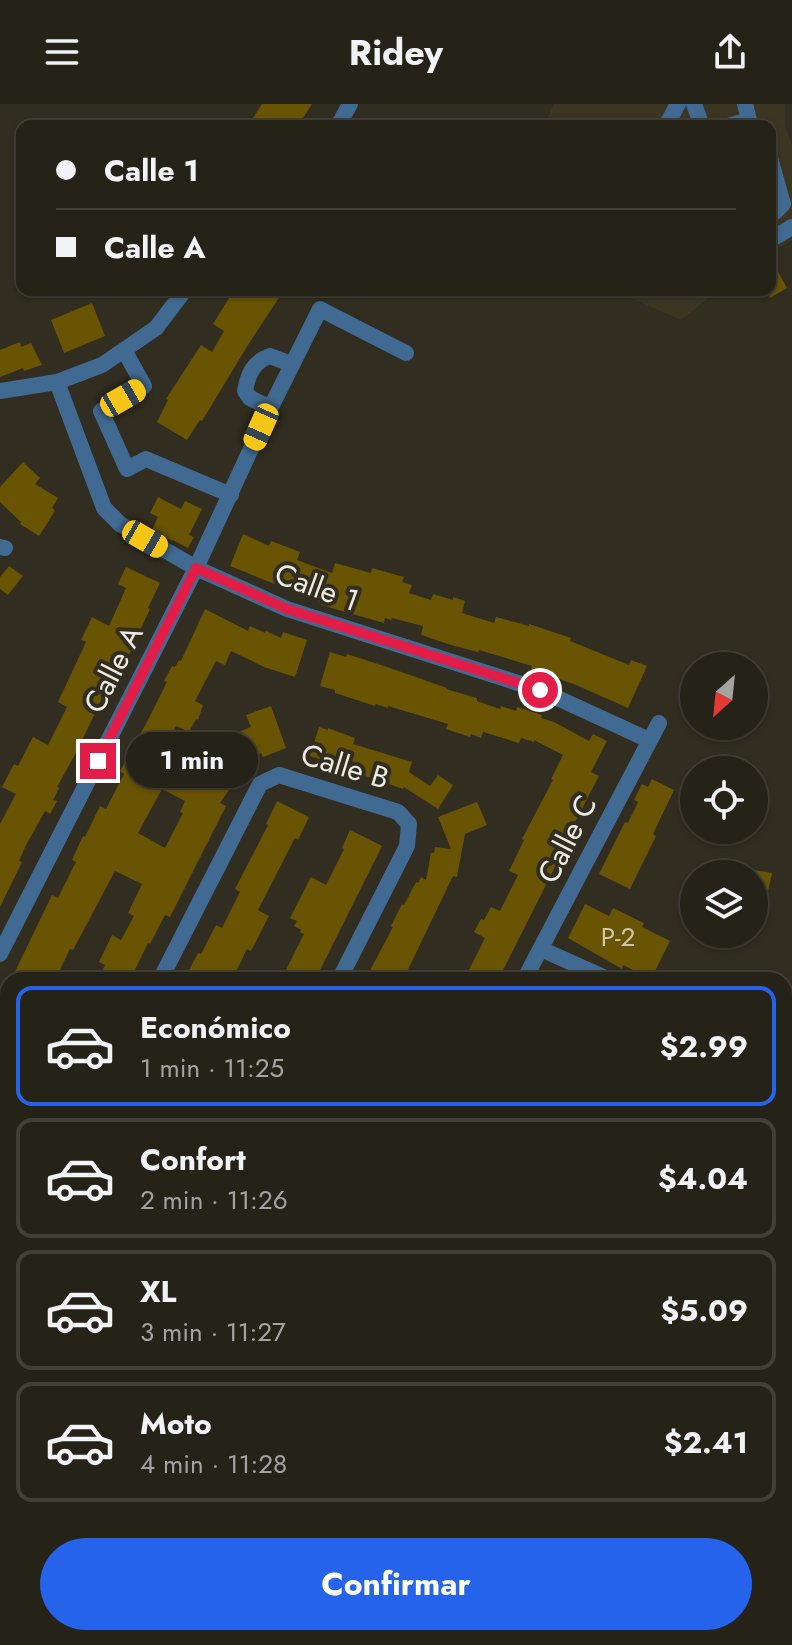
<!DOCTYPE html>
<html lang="es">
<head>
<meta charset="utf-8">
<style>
	:root { --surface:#252218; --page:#312f25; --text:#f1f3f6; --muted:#a3a4a2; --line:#423f37; --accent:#2563eb }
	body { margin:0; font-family:Jost,sans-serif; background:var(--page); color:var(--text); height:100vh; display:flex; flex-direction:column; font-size:30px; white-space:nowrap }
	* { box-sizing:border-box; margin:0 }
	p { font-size:26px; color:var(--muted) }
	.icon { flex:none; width:44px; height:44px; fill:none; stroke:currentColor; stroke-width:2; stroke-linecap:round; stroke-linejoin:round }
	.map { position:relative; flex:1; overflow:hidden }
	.sheet { position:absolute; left:0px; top:868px; width:792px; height:674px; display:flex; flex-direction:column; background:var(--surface); border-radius:24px 24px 0 0; box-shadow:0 2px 6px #0004,0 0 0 2px var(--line) }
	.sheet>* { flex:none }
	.guide { position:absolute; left:16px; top:16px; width:760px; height:176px; border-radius:16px; box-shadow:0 2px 6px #0004,0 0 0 2px var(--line); display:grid; align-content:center; height:176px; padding:0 40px; background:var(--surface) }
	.needle { width:52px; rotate:207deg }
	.controls { position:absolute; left:680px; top:548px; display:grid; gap:16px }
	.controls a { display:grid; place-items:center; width:88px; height:88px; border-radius:50%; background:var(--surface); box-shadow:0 2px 6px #0004,0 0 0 2px var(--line); font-size:40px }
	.end { position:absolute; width:36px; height:36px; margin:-18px; border:10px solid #e11d48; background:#fff; box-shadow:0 0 0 4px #fff }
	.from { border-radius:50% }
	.bubble { position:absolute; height:56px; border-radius:28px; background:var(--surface); box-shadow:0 2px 6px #0004,0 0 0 2px var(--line); font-size:26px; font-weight:700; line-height:56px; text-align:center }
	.car { position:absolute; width:24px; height:48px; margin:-24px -12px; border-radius:10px; box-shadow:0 0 6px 2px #0007; background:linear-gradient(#f5c518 24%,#345 0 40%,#f5c518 0 76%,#345 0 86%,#f5c518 0) }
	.guide b { display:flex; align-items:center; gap:28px; height:76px; font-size:30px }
	.guide b+b { border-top:2px solid var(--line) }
	.guide i { width:20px; height:20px; background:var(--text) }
	ul { padding:14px 0 0; list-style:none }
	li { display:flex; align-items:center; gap:24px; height:120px; margin:0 16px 12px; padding:0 24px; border:4px solid var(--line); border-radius:16px }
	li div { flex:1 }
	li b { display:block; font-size:30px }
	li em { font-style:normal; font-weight:700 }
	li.current { border-color:var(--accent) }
	li>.icon { width:72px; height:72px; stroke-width:1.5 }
	.cta { display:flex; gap:16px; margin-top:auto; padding:16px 40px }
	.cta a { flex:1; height:92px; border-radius:48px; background:var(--accent); color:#fff; font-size:32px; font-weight:700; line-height:92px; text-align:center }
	header { display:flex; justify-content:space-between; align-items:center; height:104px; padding:0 40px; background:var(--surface); font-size:36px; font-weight:700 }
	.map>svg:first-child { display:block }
</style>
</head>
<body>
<header><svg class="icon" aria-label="menu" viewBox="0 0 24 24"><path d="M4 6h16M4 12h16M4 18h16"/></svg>Ridey<svg class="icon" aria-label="share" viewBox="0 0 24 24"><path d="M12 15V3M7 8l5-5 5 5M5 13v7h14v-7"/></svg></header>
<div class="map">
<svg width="792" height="1541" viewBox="0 0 792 1541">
	<rect width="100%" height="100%" fill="#312d20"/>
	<!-- built -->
	<path fill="#3b3522" d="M554,0h231v21l7,20v95l-22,13v-127h-226z
		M612,186h107l-38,30z"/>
	<!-- building -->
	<path fill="#695403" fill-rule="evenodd" d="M262,0h50l-14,22h-50z
		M770,153l17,31 -17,10z
		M234,186h50l-36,55 -46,76 -2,-1 -13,20 -30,-18 11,-22 -2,-1 35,-54 11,7 12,-21 -11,-7z
		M92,199l13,33 -41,17 -13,-33z
		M20,238l1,5 10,-4 11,22 -18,6 -1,-3 -23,9v-27z
		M23,358l17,16 -5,6 23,14 -6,10 3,3 -16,25 -19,-12 1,-2 -21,-20v-15z
		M158,393l23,12 4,-8 17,8 -13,26 5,2 -6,11 -15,-8 -1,1 -20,-11 6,-13 -8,-4z
		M243,430l26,12 2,-5 29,11 -3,8 35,13 3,-10 36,10 1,-5 32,9 -2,5 10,3 -3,8 22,7 2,-6 20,6v-3l12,4 -3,12 32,10 2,-6 33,9v-2l42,14 -1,3 59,24 2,-5 16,6 -19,42 -52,-23 -45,-16 1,-3 -53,-16 -1,2 -27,-7 -30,-10 2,-9 -31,-8 -1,2 -6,-2 -1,5 -63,-18 1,-2 -92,-37z
		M9,462l14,10 -15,19 -8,-6v-12z
		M126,463l34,16 -12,25 2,1 -14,30 1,1 -29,52 -2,-2 -29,61 -20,36 2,1 -6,12 4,1 -7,13 -5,-3 -20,36 -6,14 3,1 -22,45v-83l16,-30 -14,-7 12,-23 4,2 15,-29 15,8 19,-38 -9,-5 28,-60 -5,-2 11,-23 17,9 17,-38 -8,-4z
		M205,505l43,22 2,-5 15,7 1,-2 15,7 2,-6 24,8 -12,37 -31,-10 -33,-16 -6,14 -9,-4 -21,40 8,4 -5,15 -2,-1 -7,13 -13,-6 -15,28h3l-5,9 9,4 -4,8 26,13 19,-30 25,17 -8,13 3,2 -9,13 6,3 -56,111 -5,-2 -15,29 -2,-1 -18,37h-32l7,-15 -6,-3 13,-27 9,5 13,-24 -6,-3 14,-29 -27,-13 -42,79 -3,-1 -15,31h-44l41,-85 6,3 18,-36 -4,-2 11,-24 2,1 15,-31 6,3 18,-35 -4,-3 28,-51 19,-38 -3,-1 8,-15 3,1 4,-7 2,1zM162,685l23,12 -5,11 3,1 -18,35 -27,-15z
		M330,548l16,5 1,-3 40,13 60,21 -1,1 31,9v3l23,8 1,-3 15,5 1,-4 25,8 -1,3 13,4 35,19 4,-7 14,7 -16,31 8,4 -46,88 3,1 -58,115h-34l21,-42 -11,-6 7,-13 3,1 7,-13 9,4 18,-36 -9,-4 15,-31 -2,-1 31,-59 -2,-1 12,-24 -29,-15v2l-13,-4 -2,5 -36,-11 -2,6 -10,-4 -1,3 -24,-8 2,-5 -60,-18v2l-12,-4 -1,2 -40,-13v-3l-15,-4z
		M271,602l15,42 -23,9 -2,-4 -26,11 -11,-26 27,-11 -5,-12z
		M319,623l9,3v-2l27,10 -2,6 59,18 -3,10 21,14 8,-11 15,10 -15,24 -34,-22 -1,2 -40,-14 -25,-6 1,-4 -29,-9z
		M652,675l22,11 -21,44 3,2 -26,53 -31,-15 26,-52 3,1 10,-21 -4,-2 8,-16 6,3z
		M277,697l32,16 -11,23 -3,-2 -37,72 11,6 -18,35 -4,-2 -15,31h-39l-7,-4 12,-23 3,1 15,-29 6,3 18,-36 -5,-3 33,-64 -2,-1z
		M477,698l10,23 -22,9 -8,43 -4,-1 -50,104h-38l28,-53 -2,-1 11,-22 2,1 12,-23 2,1 3,-6 5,3 5,-27h3l1,-6 16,2 -13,-32z
		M350,726l32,16 -67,134h-34l23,-46 -4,-2 1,-2 -7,-4 3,-5 -7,-3 21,-41 15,8 18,-36 -2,-1z
		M754,766l18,3 -5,23 -13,-3z
		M585,800l24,12 4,-8 31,15 -2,4 28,14 -19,38 -28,-14 -1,4 -54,-31z"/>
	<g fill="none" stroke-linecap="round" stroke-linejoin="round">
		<!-- minor -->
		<path stroke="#416a92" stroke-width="16" d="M694,0l8,22
			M338,22l12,-22
			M666,22l12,-22
			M728,22l21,-6 -4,-16
			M770,54l13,46 -8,8h-5
			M770,136l22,-13
			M124,246l20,36 -43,25 26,58 19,-10 85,36
			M57,278l47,126 16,16 76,44 91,41 253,81 109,50
			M0,287l57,-9 45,-17 54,-37 29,-38
			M270,304l-20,-10 -5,-7c3,-17 8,-29 25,-35l21,8
			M0,443l5,1
			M541,845l69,31
			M0,850l196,-386 65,-141 59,-118 86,44
			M160,876l100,-196 19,-9 119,37 11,12 -2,22 -68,134
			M524,876l135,-257
			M0,1087l8,4
			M0,1266l8,4
			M0,1445l8,4
			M0,1499l8,-16"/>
	</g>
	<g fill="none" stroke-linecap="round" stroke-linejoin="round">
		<!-- route -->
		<path stroke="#e11d48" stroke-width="10" d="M98,657l98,-193 91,41 253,81"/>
	</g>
	<g text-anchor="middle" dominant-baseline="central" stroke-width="8" stroke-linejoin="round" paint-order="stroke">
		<!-- number labels -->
		<g font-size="26" fill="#cdc6ab">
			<text x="618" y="833">P-2</text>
		</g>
		<!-- street labels -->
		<g font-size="30" fill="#eeece3" stroke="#312d20">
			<text transform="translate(317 483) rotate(20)">Calle 1</text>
			<text transform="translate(113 565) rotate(-63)">Calle A</text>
			<text transform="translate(345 662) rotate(17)">Calle B</text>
			<text transform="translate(567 735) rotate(-63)">Calle C</text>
		</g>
	</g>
</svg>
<div class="controls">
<a><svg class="needle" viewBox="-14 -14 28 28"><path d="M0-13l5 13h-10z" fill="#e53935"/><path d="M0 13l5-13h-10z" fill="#a3a4a2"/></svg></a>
<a><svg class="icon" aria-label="locate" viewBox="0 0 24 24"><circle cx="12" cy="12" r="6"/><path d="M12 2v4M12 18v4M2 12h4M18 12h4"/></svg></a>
<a><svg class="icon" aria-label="layers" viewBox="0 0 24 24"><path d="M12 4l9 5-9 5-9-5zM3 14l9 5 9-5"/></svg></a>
</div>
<i class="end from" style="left:540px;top:586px"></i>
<i class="end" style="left:98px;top:657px"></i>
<div class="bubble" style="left:126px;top:628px;width:132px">1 min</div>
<i class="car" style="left:123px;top:294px;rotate:60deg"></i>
<i class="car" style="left:261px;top:323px;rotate:204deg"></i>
<i class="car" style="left:145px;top:435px;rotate:120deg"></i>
<div class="guide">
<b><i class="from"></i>Calle 1</b>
<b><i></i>Calle A</b>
</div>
<section class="sheet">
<ul>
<li class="current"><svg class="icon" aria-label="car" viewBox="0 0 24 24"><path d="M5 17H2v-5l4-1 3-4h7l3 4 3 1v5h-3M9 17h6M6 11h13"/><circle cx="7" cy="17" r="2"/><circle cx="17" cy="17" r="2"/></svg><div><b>Económico</b><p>1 min · 11:25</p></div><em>$2.99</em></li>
<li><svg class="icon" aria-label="car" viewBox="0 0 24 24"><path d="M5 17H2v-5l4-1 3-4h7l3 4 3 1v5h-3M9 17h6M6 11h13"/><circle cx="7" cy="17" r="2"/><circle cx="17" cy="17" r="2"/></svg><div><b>Confort</b><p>2 min · 11:26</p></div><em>$4.04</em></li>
<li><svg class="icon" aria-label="car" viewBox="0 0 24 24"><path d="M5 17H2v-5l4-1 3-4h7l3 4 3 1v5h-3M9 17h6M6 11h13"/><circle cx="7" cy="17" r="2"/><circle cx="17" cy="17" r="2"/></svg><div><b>XL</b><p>3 min · 11:27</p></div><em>$5.09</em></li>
<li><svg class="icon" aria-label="car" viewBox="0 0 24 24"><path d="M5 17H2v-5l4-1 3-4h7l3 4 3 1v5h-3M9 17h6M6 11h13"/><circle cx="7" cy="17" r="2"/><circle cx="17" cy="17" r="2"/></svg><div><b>Moto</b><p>4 min · 11:28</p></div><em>$2.41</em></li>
</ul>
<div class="cta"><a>Confirmar</a></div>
</section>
</div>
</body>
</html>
